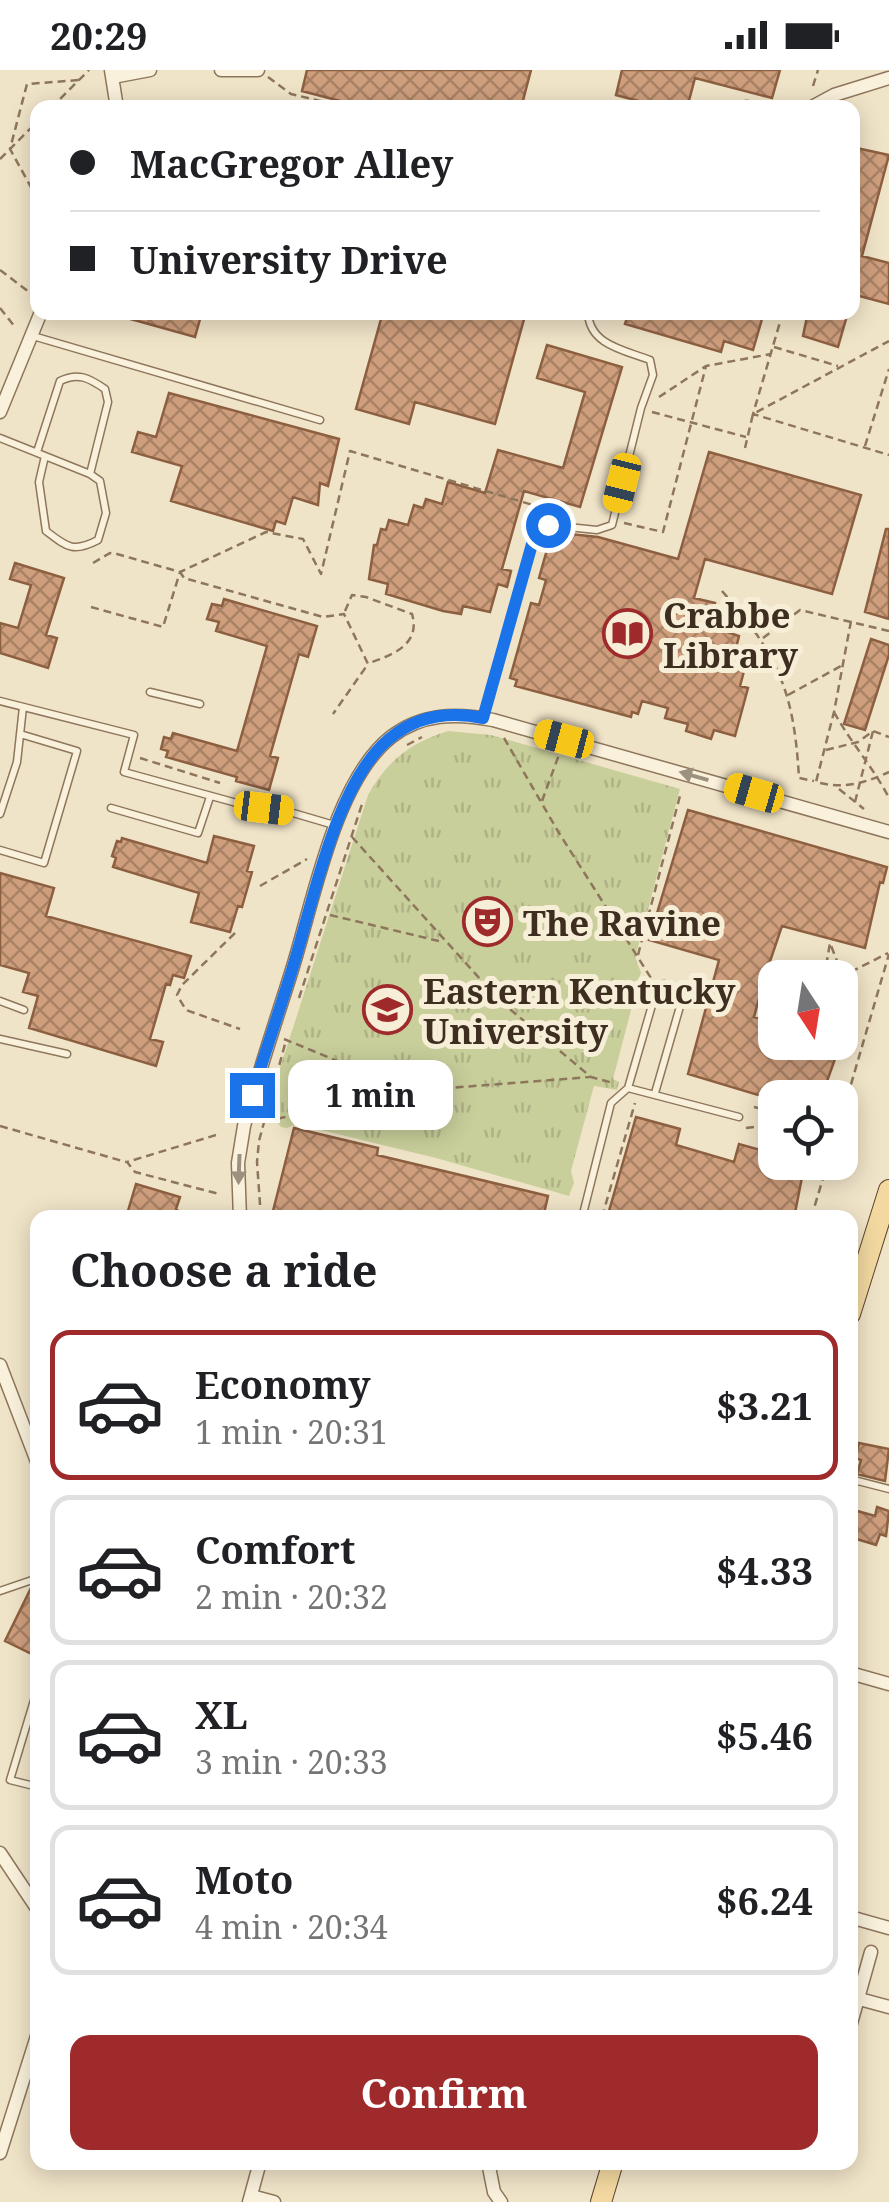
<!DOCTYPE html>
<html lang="en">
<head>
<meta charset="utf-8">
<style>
	:root { --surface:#fff; --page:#f2f2f2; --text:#202124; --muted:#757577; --line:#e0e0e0; --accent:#9e2a2b }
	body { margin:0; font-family:"Noto Serif",serif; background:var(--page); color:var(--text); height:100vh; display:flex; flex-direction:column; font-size:38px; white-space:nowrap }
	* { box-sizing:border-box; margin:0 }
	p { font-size:32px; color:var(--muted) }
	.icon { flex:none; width:55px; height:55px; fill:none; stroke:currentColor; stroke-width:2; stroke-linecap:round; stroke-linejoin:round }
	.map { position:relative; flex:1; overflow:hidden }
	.sheet { position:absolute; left:30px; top:1140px; width:828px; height:960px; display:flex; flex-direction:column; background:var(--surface); border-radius:20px; box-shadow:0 5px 25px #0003 }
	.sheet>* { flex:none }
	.banner { position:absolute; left:30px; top:30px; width:830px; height:220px; border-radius:20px; box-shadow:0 5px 25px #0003; display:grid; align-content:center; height:220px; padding:0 40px; background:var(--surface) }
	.needle { width:65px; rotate:168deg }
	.fabs { position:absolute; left:758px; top:890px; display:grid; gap:20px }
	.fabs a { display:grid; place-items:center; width:100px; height:100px; border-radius:20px; background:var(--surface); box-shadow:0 5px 25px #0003; font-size:50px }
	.end { position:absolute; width:45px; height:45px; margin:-22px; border:12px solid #1a73e8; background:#fff; box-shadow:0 0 0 5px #fff }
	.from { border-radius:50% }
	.bubble { position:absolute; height:70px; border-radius:20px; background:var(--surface); box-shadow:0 5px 25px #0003; font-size:32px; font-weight:700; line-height:70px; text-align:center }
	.car { position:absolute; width:30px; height:60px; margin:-30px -15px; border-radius:12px; box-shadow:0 0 8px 2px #0007; background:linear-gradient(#f5c518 24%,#345 0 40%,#f5c518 0 76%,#345 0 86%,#f5c518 0) }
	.banner b { display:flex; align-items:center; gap:35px; height:95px; font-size:38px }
	.banner b+b { border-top:2px solid var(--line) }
	.banner i { width:25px; height:25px; background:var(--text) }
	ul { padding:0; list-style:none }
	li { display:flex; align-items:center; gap:30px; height:150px; margin:0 20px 15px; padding:0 20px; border:5px solid var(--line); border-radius:20px }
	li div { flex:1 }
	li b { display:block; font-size:38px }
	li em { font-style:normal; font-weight:700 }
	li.active { border-color:var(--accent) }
	li>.icon { width:90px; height:90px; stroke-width:1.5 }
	h2 { padding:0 40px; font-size:45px; line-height:120px }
	.cta { display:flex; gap:20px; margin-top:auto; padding:20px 40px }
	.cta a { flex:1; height:115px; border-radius:20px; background:var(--accent); color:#fff; font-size:40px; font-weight:700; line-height:115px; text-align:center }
	.status { display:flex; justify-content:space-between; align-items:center; height:70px; padding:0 50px; background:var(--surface); direction:ltr }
	.status svg { height:28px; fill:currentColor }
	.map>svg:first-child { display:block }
</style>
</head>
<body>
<div class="status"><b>20:29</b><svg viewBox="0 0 49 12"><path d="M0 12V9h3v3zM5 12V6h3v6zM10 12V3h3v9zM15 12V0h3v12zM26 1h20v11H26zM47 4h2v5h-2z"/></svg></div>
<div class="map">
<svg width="889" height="2132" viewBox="0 0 889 2132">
	<defs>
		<pattern id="park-tufts" width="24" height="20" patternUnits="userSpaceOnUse" patternTransform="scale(2.5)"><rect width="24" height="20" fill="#c9cf9b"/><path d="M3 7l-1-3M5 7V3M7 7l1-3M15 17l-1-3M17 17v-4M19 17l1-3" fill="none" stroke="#aeb285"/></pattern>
		<pattern id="building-cross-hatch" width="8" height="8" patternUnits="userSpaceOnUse" patternTransform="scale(2.5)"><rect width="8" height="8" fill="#cf9f7d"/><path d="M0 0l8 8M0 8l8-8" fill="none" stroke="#a98266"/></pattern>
	</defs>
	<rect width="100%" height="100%" fill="#f0e4c8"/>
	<!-- park -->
	<path fill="url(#park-tufts)" d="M448,661l43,4 189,54 -45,169 6,14 -28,107 6,3 -2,8 -23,-4 -23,85 3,12 -5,13 -133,-38 -140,-34 -9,4 -6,-1 -8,-11 -3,-17 98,-304c20,-35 42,-52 80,-64z"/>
	<!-- building -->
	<path fill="url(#building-cross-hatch)" stroke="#8d5f41" stroke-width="2.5" d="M307,0h224l-10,38h-154l-65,-17z
		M622,0h158l-8,28 -77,-20 -8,30h-22l-49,-13z
		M852,77l37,8 -27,101 27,7v41l-37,-10z
		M121,242h81l-7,25 -75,-21z
		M383,242h143l-31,112 -80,-22 -6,22 -53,-15z
		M629,242h135l-11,38 -29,-9 -3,11 -96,-28z
		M808,242h40l-10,35 -35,-11z
		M547,275l75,22 -42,140 -56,-16 -22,78 9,2 -4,16 -9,-3 -8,28 -27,-6 -2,8 -18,-3 -57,-17 2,-10 -19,-5 5,-34h3l4,-16 5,1 3,-10 19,5 6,-20 9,3 3,-9 16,5 6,-22 37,11 13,-43 65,18 22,-76 -48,-14z
		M169,323l170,46 -11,47 -8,-3 -2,22 -25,-8 -8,27 -9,-3 -3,10 -102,-30 11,-35 -50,-14 6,-20 18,5z
		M709,382l152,43 -29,99 -127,-35 -11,39 21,5 -3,12 18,5 -3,12 12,4 -5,20 13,4 -7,26 8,2 -13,48 -21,-6 -3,9 -25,-8 2,-7 -23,-6 3,-10 -26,-7 -4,13 -6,-2 -1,5 -116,-31 2,-6 -7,-2 21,-75 8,2 7,-25 -7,-2 13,-46 46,5 80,22z
		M886,459h3v90l-24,-7z
		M15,493l49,15 -18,57 11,3 -9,30 -48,-15v-30l18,5 13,-43 -21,-6z
		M224,529l93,27 -9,31 -9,-3 -29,102 8,2 -9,32 -33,-9 1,-4 -71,-20 2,-6 -7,-2 3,-12 7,2 2,-6 64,18 30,-105 -51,-15 3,-9 -12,-3 5,-15 10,2z
		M871,569l18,6v10l-24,75 -21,-6z
		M688,740l199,57 -4,16 -3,-1 -15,66 -83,-22 -16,47 -12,44 21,6v19l65,3 -19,53 -46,2 -87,-26 31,-114 -70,-20z
		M214,766l40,10 -7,25 5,1 -10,35 -4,-1 -8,26 -39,-10 8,-29 -86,-26 3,-9 -4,-2 5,-15 4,1 1,-4 85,25z
		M0,803l54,15 -8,28 145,40 -7,22 -11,-3 -3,10 -4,-1 -16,55 13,3 -7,24 -127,-38 9,-32 -15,-4 6,-19 -29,-8z
		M636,1047l44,12 -4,16 58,17 5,-18 36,10v8h30l-11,56h-187z
		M294,1058l84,20 -1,7 171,41 -5,22h-243l-27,-7z
		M136,1114l44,13 -4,12 9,9h-32l-25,-7z
		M859,1373l30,6 -4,32 -28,-7 4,-14 -6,-2z
		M877,1437l12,4 -3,25 -6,-2 -4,11 -26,-8v-28l25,7z
		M38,1515v72l-33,-16 26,-53z"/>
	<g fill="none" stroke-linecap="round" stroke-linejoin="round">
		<defs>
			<path id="lane" d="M726,38l21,-4 10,4
				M33,266l287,84
				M0,368l90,36 10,7 6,32 -8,27c-25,13 -31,7 -52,-9l-7,-49 6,-26
				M37,382l23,-71c18,-9 29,-3 45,8l3,13 -18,72
				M150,622l50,12
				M0,631l134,34 -10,37 120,33 39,5 51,15
				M483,648l51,-181 14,-12 49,5 15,-5 29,-117 12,-33 -3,-15c-26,-10 -61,-15 -62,-48
				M111,738l87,25 12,-36
				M0,744l17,-52 6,-55
				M0,780l44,13 33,-112 -57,-17
				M0,931l24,9
				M0,969l67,15
				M628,1018l29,-100 7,-4 15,9 2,10 -26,90
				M582,1148l29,-115 17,-15 111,29
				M850,1409l39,10
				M0,1521l38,-13
				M38,1617l-28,93 28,7
				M35,1779l3,-7"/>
			<path id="street" d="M111,0l6,38
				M221,0h37
				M113,7l37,-7
				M810,38l24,-13 55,-17
				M0,342l41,-100
				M240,1148l-2,-55 6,-37c14,-52 31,-102 47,-153 22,-69 43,-191 100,-236 31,-24 65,-24 102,-17l396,112
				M0,1295l38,99
				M850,1603l39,11
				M0,1783l38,57
				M850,1847l39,11
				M852,1927l37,10
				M850,1957l21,-75
				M0,2083l38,-120
				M488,2092l6,30 7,10
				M251,2126l23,6
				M249,2132l11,-40"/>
			<path id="primary" d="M850,1244l39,-124
				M601,2132l12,-40"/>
		</defs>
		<!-- lane casing -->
		<use href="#lane" stroke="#8d765c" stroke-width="9"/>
		<!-- street casing -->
		<use href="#street" stroke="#8d765c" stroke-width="15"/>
		<!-- primary casing -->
		<use href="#primary" stroke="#5b4430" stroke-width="22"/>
		<!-- path -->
		<path stroke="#8d765c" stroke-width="2.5" stroke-dasharray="8 5" stroke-linecap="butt" d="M268,7l23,17 59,14
			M813,16l5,-16
			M51,38l38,-38
			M0,89l38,-38
			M38,130l-28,-51 17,-65 52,-4
			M0,200l33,25
			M0,238l15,19
			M783,242l-30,102 136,41
			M774,277l64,19
			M659,327l47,-31 65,-12
			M652,342l94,25
			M865,376l24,-77
			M745,378l8,-34 136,-73
			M624,453l39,9 43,-166
			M93,493l17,-10 7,1 63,18 4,6 139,39 21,-3 24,50 -35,50
			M722,521c57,65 72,101 77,187l15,3
			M91,537l72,20 17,-55 86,-40 37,7 18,35 29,-123 183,54 1,18
			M345,541l7,-16 14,2 46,17c9,30 -19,41 -43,49
			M851,551l-17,91 -18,70c27,7 47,2 73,-10
			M763,568l37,-28 89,21
			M788,625l53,-29
			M834,642c17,31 39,55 55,86
			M504,668l55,95 92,145
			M407,675l15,-8
			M826,680l32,-8 15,-11 16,6
			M140,688l80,25
			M839,719l25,20
			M542,731l18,-49
			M855,732l18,-71
			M352,767l147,163 92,77 22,6
			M260,816l47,-27
			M330,845l113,27
			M235,863l-53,52 -5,10 9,15 54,19
			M638,885l43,-163
			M824,908l6,-35 21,54
			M839,908l49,-25
			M299,928l64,-197
			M284,969l126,52 180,-14
			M754,1037l21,5
			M265,1052l87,-22 57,-9
			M840,1052l49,-168
			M0,1056l126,36
			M746,1058l29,-4
			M216,1065l-89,27 8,10 84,22
			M773,1074l2,-5
			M602,1147l33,-114
			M261,1148l-4,-56 2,-21 26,-97
			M811,1148l17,-56"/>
		<!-- lane -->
		<use href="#lane" stroke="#faf1dc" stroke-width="6"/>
		<!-- street -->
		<use href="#street" stroke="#faf1dc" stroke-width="12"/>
		<!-- primary -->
		<use href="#primary" stroke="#f3d9a0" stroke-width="20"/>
	</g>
	<!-- one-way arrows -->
	<defs><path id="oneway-solid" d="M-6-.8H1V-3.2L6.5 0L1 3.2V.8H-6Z" transform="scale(2.5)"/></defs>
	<g fill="#9c907e">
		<use href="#oneway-solid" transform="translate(694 706) rotate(-164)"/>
		<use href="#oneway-solid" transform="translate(239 1099) rotate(92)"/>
	</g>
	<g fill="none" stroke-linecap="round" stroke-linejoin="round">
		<!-- route -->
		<path stroke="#1a73e8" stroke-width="12" d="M252,1025c13,-42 27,-83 40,-125 21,-66 43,-186 97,-231 27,-23 60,-28 94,-21l51,-181 14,-12"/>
	</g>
	<!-- icons -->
	<defs>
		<symbol id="library-ring" viewBox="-11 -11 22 22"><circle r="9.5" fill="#f7eed8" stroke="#9e2a2b" stroke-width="1.5"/><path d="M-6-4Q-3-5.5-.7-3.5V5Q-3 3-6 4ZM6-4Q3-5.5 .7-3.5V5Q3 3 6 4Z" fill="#9e2a2b"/></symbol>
		<symbol id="theatre-ring" viewBox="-11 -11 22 22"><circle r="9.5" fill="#f7eed8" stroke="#9e2a2b" stroke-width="1.5"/><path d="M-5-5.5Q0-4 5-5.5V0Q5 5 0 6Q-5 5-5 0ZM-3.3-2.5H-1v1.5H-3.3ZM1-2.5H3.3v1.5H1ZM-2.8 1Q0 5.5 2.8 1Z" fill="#9e2a2b"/></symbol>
		<symbol id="university-ring" viewBox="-11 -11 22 22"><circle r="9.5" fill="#f7eed8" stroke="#9e2a2b" stroke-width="1.5"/><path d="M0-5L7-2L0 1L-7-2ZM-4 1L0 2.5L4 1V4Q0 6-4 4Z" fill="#9e2a2b"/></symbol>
	</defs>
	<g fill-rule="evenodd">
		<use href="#library-ring" x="600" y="536" width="55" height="55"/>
		<use href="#theatre-ring" x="460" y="824" width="55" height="55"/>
		<use href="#university-ring" x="360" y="912" width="55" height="55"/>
	</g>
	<g text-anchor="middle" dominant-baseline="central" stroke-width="10" stroke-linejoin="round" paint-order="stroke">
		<!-- poi labels -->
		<g font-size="35" font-weight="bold" fill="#3d2e20" stroke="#f7eed8" text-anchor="start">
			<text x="663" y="544">Crabbe<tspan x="663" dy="40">Library</tspan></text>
			<text x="523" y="852">The Ravine</text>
			<text x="423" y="920">Eastern Kentucky<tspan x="423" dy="40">University</tspan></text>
		</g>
	</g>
</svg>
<div class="fabs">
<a><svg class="needle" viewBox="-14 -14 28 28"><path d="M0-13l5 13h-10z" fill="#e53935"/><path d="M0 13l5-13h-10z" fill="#757577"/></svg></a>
<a><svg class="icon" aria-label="locate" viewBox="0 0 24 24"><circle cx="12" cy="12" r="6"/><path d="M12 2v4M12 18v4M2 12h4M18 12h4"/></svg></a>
</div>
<i class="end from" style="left:548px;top:455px"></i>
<i class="end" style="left:252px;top:1025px"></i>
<div class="bubble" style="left:288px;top:990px;width:165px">1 min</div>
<i class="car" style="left:622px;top:413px;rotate:194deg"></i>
<i class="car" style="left:564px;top:669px;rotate:285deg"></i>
<i class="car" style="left:754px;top:723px;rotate:286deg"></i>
<i class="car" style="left:264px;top:738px;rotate:97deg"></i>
<div class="banner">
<b><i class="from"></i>MacGregor Alley</b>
<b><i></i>University Drive</b>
</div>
<section class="sheet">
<h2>Choose a ride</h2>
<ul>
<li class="active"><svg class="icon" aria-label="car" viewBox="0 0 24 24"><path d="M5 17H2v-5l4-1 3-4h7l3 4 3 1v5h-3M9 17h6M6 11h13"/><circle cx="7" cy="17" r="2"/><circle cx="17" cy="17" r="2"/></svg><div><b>Economy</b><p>1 min · 20:31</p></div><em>$3.21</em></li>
<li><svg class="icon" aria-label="car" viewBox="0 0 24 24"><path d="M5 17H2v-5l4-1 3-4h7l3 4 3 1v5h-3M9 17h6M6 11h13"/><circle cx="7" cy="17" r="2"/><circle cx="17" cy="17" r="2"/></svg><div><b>Comfort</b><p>2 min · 20:32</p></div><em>$4.33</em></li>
<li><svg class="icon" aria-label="car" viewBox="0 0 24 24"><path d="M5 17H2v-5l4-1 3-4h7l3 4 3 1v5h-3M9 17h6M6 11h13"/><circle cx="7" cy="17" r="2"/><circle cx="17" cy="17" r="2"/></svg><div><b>XL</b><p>3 min · 20:33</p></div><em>$5.46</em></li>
<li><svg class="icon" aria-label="car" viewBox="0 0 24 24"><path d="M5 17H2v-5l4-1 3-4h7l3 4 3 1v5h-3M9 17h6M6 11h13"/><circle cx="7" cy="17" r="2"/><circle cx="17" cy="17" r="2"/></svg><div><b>Moto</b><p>4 min · 20:34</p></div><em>$6.24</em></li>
</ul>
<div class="cta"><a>Confirm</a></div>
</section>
</div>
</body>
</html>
